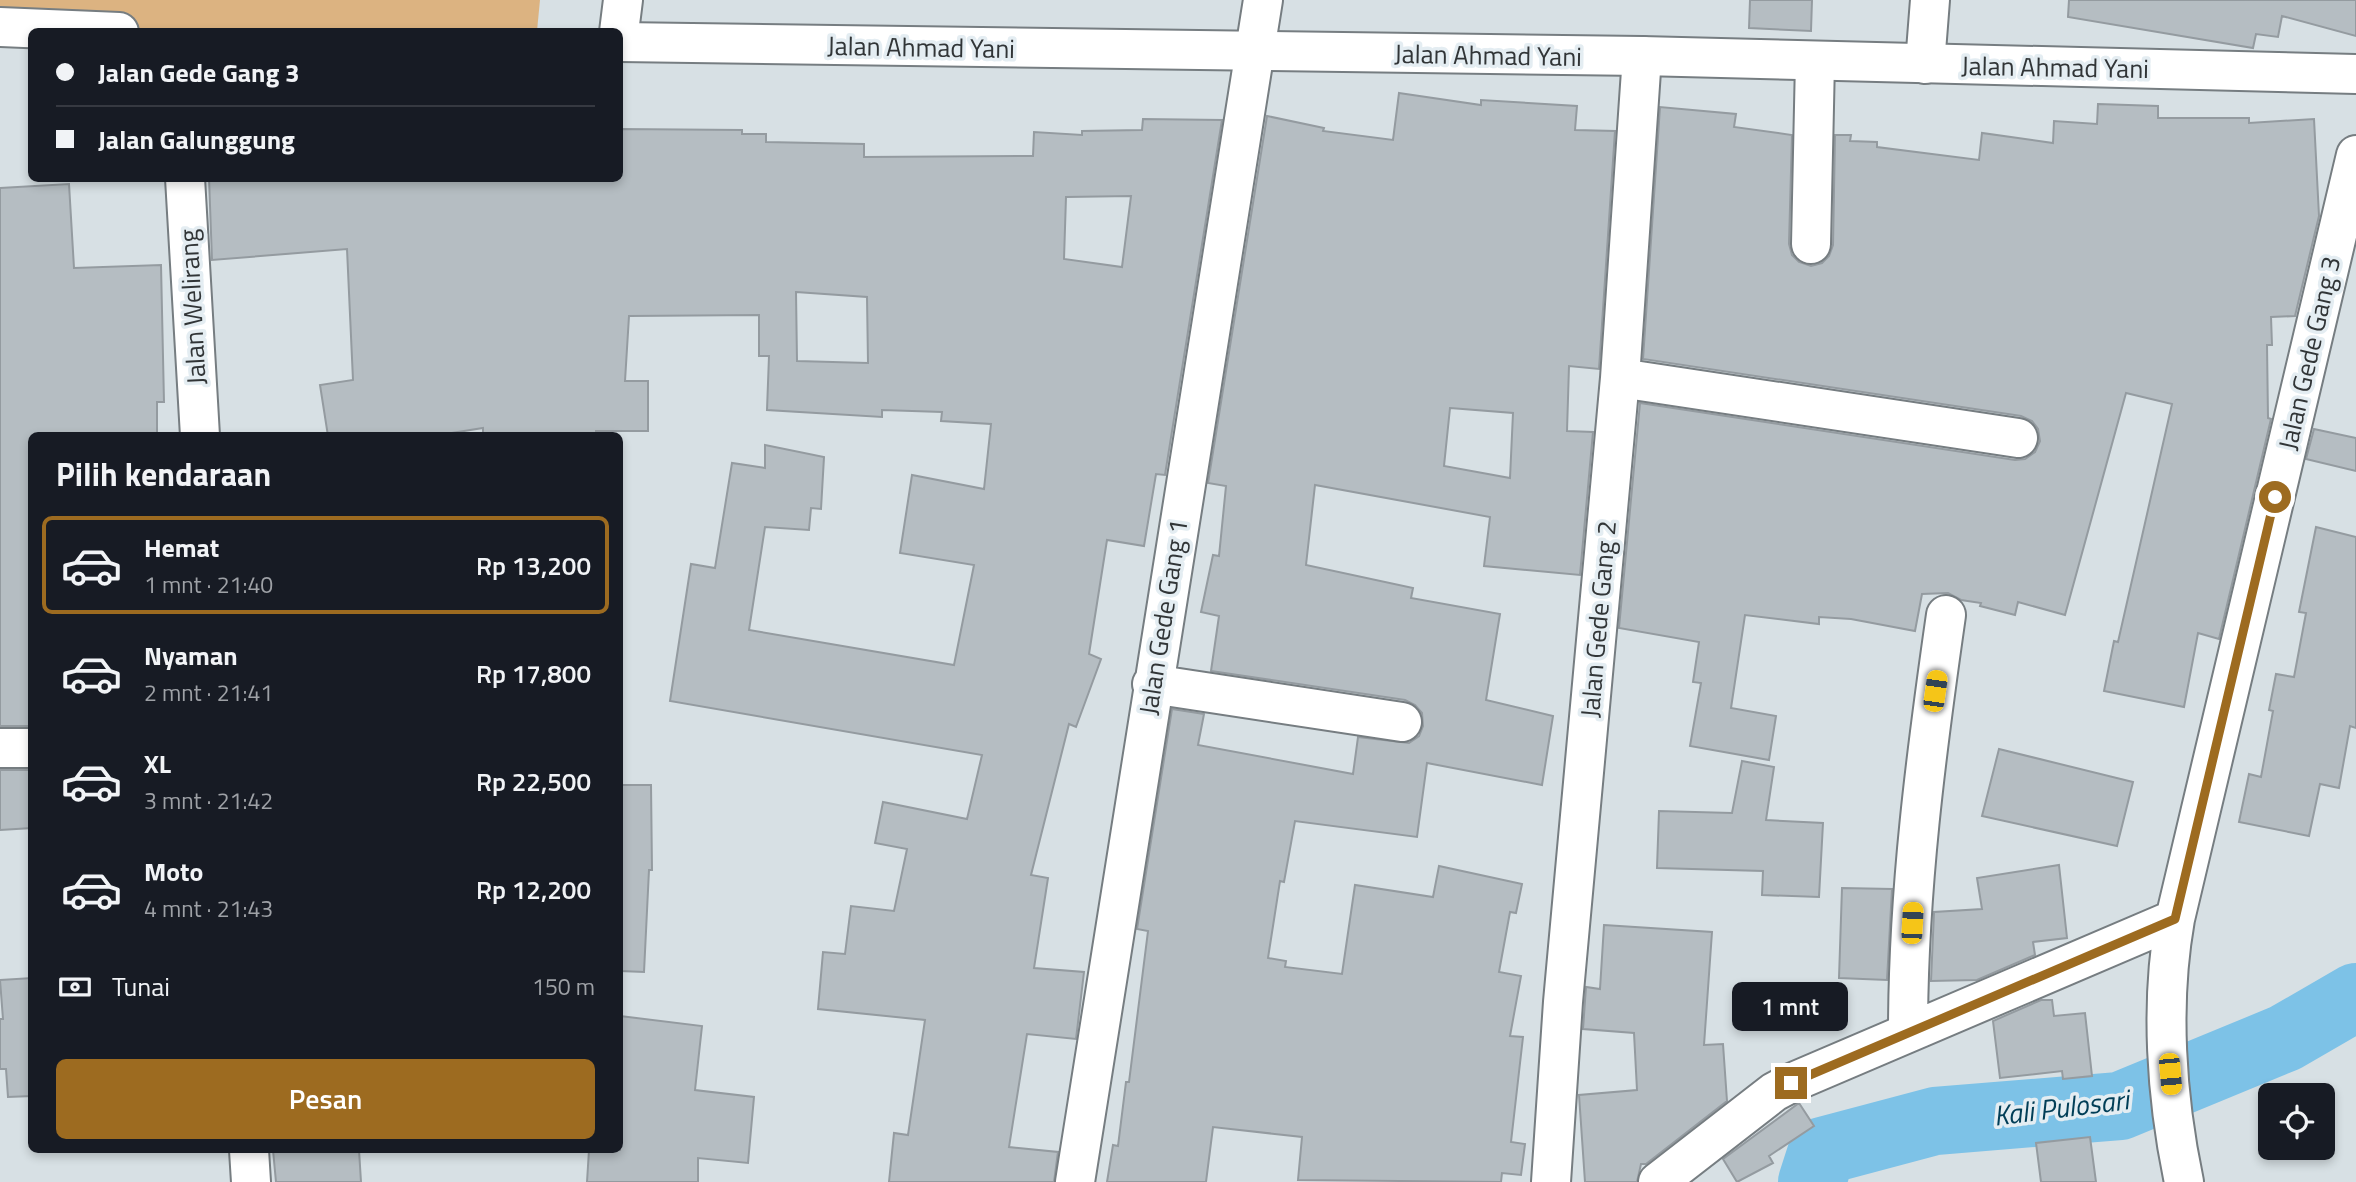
<!DOCTYPE html>
<html lang="id">
<head>
<meta charset="utf-8">
<style>
	:root { --surface:#171b24; --page:#242831; --text:#f1f3f6; --muted:#9ea1a6; --line:#363941; --accent:#9d6b20 }
	body { margin:0; font-family:"Titillium Web",sans-serif; background:var(--page); color:var(--text); height:100vh; display:flex; flex-direction:column; font-size:26px; white-space:nowrap }
	* { box-sizing:border-box; margin:0 }
	p { font-size:23px; color:var(--muted) }
	.icon { flex:none; width:38px; height:38px; fill:none; stroke:currentColor; stroke-width:2; stroke-linecap:round; stroke-linejoin:round }
	.map { position:relative; flex:1; overflow:hidden }
	.details { position:absolute; left:28px; top:432px; width:595px; height:721px; display:flex; flex-direction:column; background:var(--surface); border-radius:10px; box-shadow:0 4px 10px #0003 }
	.details>* { flex:none }
	.top-card { position:absolute; left:28px; top:28px; width:595px; height:154px; border-radius:10px; box-shadow:0 4px 10px #0003; display:grid; align-content:center; height:154px; padding:0 28px; background:var(--surface) }
	.buttons { position:absolute; left:2258px; top:1083px; display:grid; gap:14px }
	.buttons a { display:grid; place-items:center; width:77px; height:77px; border-radius:10px; background:var(--surface); box-shadow:0 4px 10px #0003; font-size:35px }
	.end { position:absolute; width:32px; height:32px; margin:-16px; border:9px solid #9d6b20; background:#fff; box-shadow:0 0 0 4px #fff }
	.from { border-radius:50% }
	.bubble { position:absolute; height:49px; border-radius:10px; background:var(--surface); box-shadow:0 4px 10px #0003; font-size:23px; font-weight:600; line-height:49px; text-align:center }
	.car { position:absolute; width:21px; height:42px; margin:-21px -10px; border-radius:9px; box-shadow:0 0 5px 2px #0007; background:linear-gradient(#f5c518 24%,#345 0 40%,#f5c518 0 76%,#345 0 86%,#f5c518 0) }
	.top-card b { display:flex; align-items:center; gap:24px; height:66px; font-size:26px }
	.top-card b+b { border-top:2px solid var(--line) }
	.top-card i { width:18px; height:18px; background:var(--text) }
	ul { padding:0; list-style:none }
	li { display:flex; align-items:center; gap:21px; height:98px; margin:0 14px 10px; padding:0 14px; border:4px solid transparent; border-radius:10px }
	li div { flex:1 }
	li b { display:block; font-size:26px }
	li em { font-style:normal; font-weight:600 }
	li.active { border-color:var(--accent) }
	li>.icon { width:63px; height:63px; stroke-width:1.5 }
	h2 { padding:0 28px; font-size:32px; line-height:84px }
	.pay { display:flex; align-items:center; gap:18px; height:77px; padding:0 28px; font-size:26px }
	.pay p { margin-inline-start:auto }
	.primary-button { display:flex; gap:14px; margin-top:auto; padding:14px 28px }
	.primary-button a { flex:1; height:80px; border-radius:10px; background:var(--accent); color:#fff; font-size:28px; font-weight:600; line-height:80px; text-align:center }
	.map>svg:first-child { display:block }
</style>
</head>
<body>
<div class="map">
<svg width="2356" height="1182" viewBox="0 0 2356 1182">
	<rect width="100%" height="100%" fill="#d7e0e4"/>
	<!-- green -->
	<path fill="#dcb381" d="M0,0h540l-3,31 -418,1 -119,-5z"/>
	<g fill="none" stroke-linecap="round" stroke-linejoin="round">
		<!-- river -->
		<path stroke="#7dc2e7" stroke-width="68" d="M1812,1182l10,-31 113,-30 185,-15 165,-68 71,-41"/>
	</g>
	<!-- building -->
	<path fill="#b5bdc2" stroke="#949ba0" stroke-width="2" fill-rule="evenodd" d="M1750,0h62l-1,31 -62,-3z
		M2069,0h287v36l-74,-20 -4,21 -22,-3 -3,14 -185,-31z
		M1399,93l82,12v-5l96,6 -2,24 40,1 -16,238 -30,-3 -2,65 26,1 -13,143 -96,-9 6,-49 -175,-32 -9,80 107,23 -2,10 89,16 -14,86 67,16 -11,69 -115,-22 -10,74 -122,-16 -11,61 -4,-1 -12,77 18,3 -1,6 57,7 13,-89 78,12 6,-31 83,18 -6,29 -6,-1 -11,60 22,4 -11,60 13,1 -12,105 14,2 -4,31 -19,-2 -1,9 -203,-2 4,-43 -89,-10 -7,55h-99l6,-37 5,1 8,-64h3l19,-151 -11,-2 35,-220 32,5 -6,31 155,29 5,-37 51,6 10,-7 4,-10 -1,-13 -7,-8 -10,-5 -194,-29 8,-55 -18,-4 12,-57 6,1 7,-70 -18,-3 59,-367 57,12 -1,3 70,9zM1450,408l63,5 -3,65 -66,-12z
		M2098,104l60,2v12h91v5l65,-4 5,97 -24,100 -24,1 1,28h-5l1,73 3,1 -52,220 -21,-6 -14,74 -80,-16 10,-50 4,1 54,-238 -46,-11 -61,222 -47,-13 -3,13 -35,-9 1,-3 -20,-3 -13,-7 -26,1 -7,37 -64,-12 -32,-2v7l-74,-9 -14,93 45,8 -7,44 -79,-14 11,-63 -8,-1 6,-40 -80,-14 21,-225 375,57 10,-1 10,-7 5,-11 -2,-12 -6,-8 -11,-5 -378,-57 17,-252 76,7 -2,13 58,8 -3,109 3,11 7,7 12,4 11,-3 7,-7 4,-11 2,-110h16l-1,6 27,1v5l102,13 3,-27 71,10 1,-22 43,3z
		M1143,119l79,1 -57,355 -9,-1 -12,72 -37,-6 -18,114 12,5 -25,68 -7,-3 -38,151 17,3 -14,90 50,4 -8,67 -49,-5 -18,113 49,5 -4,30h-165l5,-49 14,2 17,-115 -107,-11 5,-57 22,2 6,-48 43,5 13,-62 -32,-6 8,-41 84,17 15,-64 -312,-54 21,-137 24,4 17,-105 33,5v-23l59,12 -3,52 -10,-1 -2,22 -44,-3 -16,103 205,35 20,-100 -74,-12 12,-78 72,14 7,-65 -50,-3 1,-9 -60,-2v7l-115,-7 2,-54h-10v-41l-130,1 -4,65h23v50h-52v5h-113v-8l-50,8h-105l-8,-51 33,-5 -6,-131 -135,11 -3,-82h411v-49l122,1v4h24v8l98,2v13l169,-1 1,-24 48,3v-4l60,-1zM1131,196l-9,71 -58,-8 2,-62zM796,292l71,5 1,66 -71,-2z
		M69,184l5,84 87,-3 3,137h-7v34h-125v290h-32v-538z
		M2314,429l42,9v33l-50,-12z
		M2316,527l40,10v191l-6,-2 -11,62 -19,-4 -11,52 -70,-14 10,-48 12,3 12,-66 -4,-1 7,-36 18,3 12,-64 -7,-1z
		M1999,749l134,33 -16,64 -135,-30z
		M1742,761l32,6 -8,53 57,3 -4,74 -57,-2 1,-24 -106,-3 2,-57 73,2z
		M0,770h32v58l-32,2z
		M620,785h31l1,85h-3l-5,102 -24,-1z
		M2059,865l8,73 -34,4 2,13 -58,25 -46,1 3,-69 48,-3 -5,-31z
		M1842,888l50,1 -5,91 -48,-2z
		M1604,925l108,7 -8,113 19,-1 4,57 -81,63h-5l-4,18h-52l-6,-87 58,-5 -3,-57 -51,-4 3,-42 14,2z
		M32,978v118l-24,1 -2,-28h-6v-50h3l-3,-39z
		M2041,1000h11l2,16 31,-3 7,63 -29,3 -1,-8 -62,7 -7,-57z
		M620,1016l82,10 -7,64 59,7 -6,66 -50,-5v24h-111l2,-32h31z
		M1799,1103l15,23 -45,30 4,7 -36,19 -14,-23z
		M2090,1137l6,45h-55l-5,-39z
		M273,1150h86l2,32h-85z"/>
	<g fill="none" stroke-linecap="round" stroke-linejoin="round">
		<defs>
			<path id="minor" d="M619,32l4,-32
				M1925,64l5,-64
				M185,178l15,258
				M1811,244l4,-183
				M1620,378l398,60
				M1152,684l250,38
				M0,748h32
				M1908,1032c0,-140 18,-278 38,-417
				M249,1150l2,32
				M1075,1182l188,-1182
				M1551,1182l12,-180 57,-624 22,-322
				M1658,1182l116,-90 17,-9 384,-164
				M2184,1182c-18,-85 -24,-178 -9,-263l181,-764"/>
			<path id="major" d="M0,27l119,5
				M620,42l1022,14 714,18"/>
		</defs>
		<!-- minor casing -->
		<use href="#minor" stroke="#767d81" stroke-width="42"/>
		<!-- major casing -->
		<use href="#major" stroke="#767d81" stroke-width="42"/>
		<!-- minor -->
		<use href="#minor" stroke="#fff" stroke-width="38"/>
		<!-- major -->
		<use href="#major" stroke="#fff" stroke-width="38"/>
	</g>
	<g fill="none" stroke-linecap="round" stroke-linejoin="round">
		<!-- route -->
		<path stroke="#9d6b20" stroke-width="9" d="M1791,1083l384,-164 100,-422"/>
	</g>
	<g text-anchor="middle" dominant-baseline="central" stroke-width="7" stroke-linejoin="round" paint-order="stroke">
		<!-- street labels -->
		<g font-size="26" fill="#313537" stroke="#e4edf2">
			<text transform="translate(921 47) rotate(1)">Jalan Ahmad Yani</text>
			<text transform="translate(1488 55) rotate(1)">Jalan Ahmad Yani</text>
			<text transform="translate(2055 67) rotate(1)">Jalan Ahmad Yani</text>
			<text transform="translate(192 307) rotate(-93)">Jalan Welirang</text>
			<text transform="translate(2309 353) rotate(-77)">Jalan Gede Gang 3</text>
			<text transform="translate(1163 617) rotate(-81)">Jalan Gede Gang 1</text>
			<text transform="translate(1598 619) rotate(-85)">Jalan Gede Gang 2</text>
		</g>
		<!-- water labels -->
		<g font-size="28" font-style="italic" fill="#013e57" stroke="#e4edf2">
			<text transform="translate(2061 1107) rotate(-7)">Kali Pulosari</text>
		</g>
	</g>
</svg>
<div class="buttons">
<a><svg class="icon" aria-label="locate" viewBox="0 0 24 24"><circle cx="12" cy="12" r="6"/><path d="M12 2v4M12 18v4M2 12h4M18 12h4"/></svg></a>
</div>
<i class="end from" style="left:2275px;top:497px"></i>
<i class="end" style="left:1791px;top:1083px"></i>
<div class="bubble" style="left:1732px;top:982px;width:116px">1 mnt</div>
<i class="car" style="left:1935px;top:691px;rotate:8deg"></i>
<i class="car" style="left:1912px;top:923px;rotate:3deg"></i>
<i class="car" style="left:2170px;top:1074px;rotate:175deg"></i>
<div class="top-card">
<b><i class="from"></i>Jalan Gede Gang 3</b>
<b><i></i>Jalan Galunggung</b>
</div>
<section class="details">
<h2>Pilih kendaraan</h2>
<ul>
<li class="active"><svg class="icon" aria-label="car" viewBox="0 0 24 24"><path d="M5 17H2v-5l4-1 3-4h7l3 4 3 1v5h-3M9 17h6M6 11h13"/><circle cx="7" cy="17" r="2"/><circle cx="17" cy="17" r="2"/></svg><div><b>Hemat</b><p>1 mnt · 21:40</p></div><em>Rp 13,200</em></li>
<li><svg class="icon" aria-label="car" viewBox="0 0 24 24"><path d="M5 17H2v-5l4-1 3-4h7l3 4 3 1v5h-3M9 17h6M6 11h13"/><circle cx="7" cy="17" r="2"/><circle cx="17" cy="17" r="2"/></svg><div><b>Nyaman</b><p>2 mnt · 21:41</p></div><em>Rp 17,800</em></li>
<li><svg class="icon" aria-label="car" viewBox="0 0 24 24"><path d="M5 17H2v-5l4-1 3-4h7l3 4 3 1v5h-3M9 17h6M6 11h13"/><circle cx="7" cy="17" r="2"/><circle cx="17" cy="17" r="2"/></svg><div><b>XL</b><p>3 mnt · 21:42</p></div><em>Rp 22,500</em></li>
<li><svg class="icon" aria-label="car" viewBox="0 0 24 24"><path d="M5 17H2v-5l4-1 3-4h7l3 4 3 1v5h-3M9 17h6M6 11h13"/><circle cx="7" cy="17" r="2"/><circle cx="17" cy="17" r="2"/></svg><div><b>Moto</b><p>4 mnt · 21:43</p></div><em>Rp 12,200</em></li>
</ul>
<div class="pay"><svg class="icon" aria-label="cash" viewBox="0 0 24 24"><path d="M3 7h18v10H3z"/><circle cx="12" cy="12" r="2"/></svg>Tunai<p>150 m</p></div>
<div class="primary-button"><a>Pesan</a></div>
</section>
</div>
</body>
</html>
